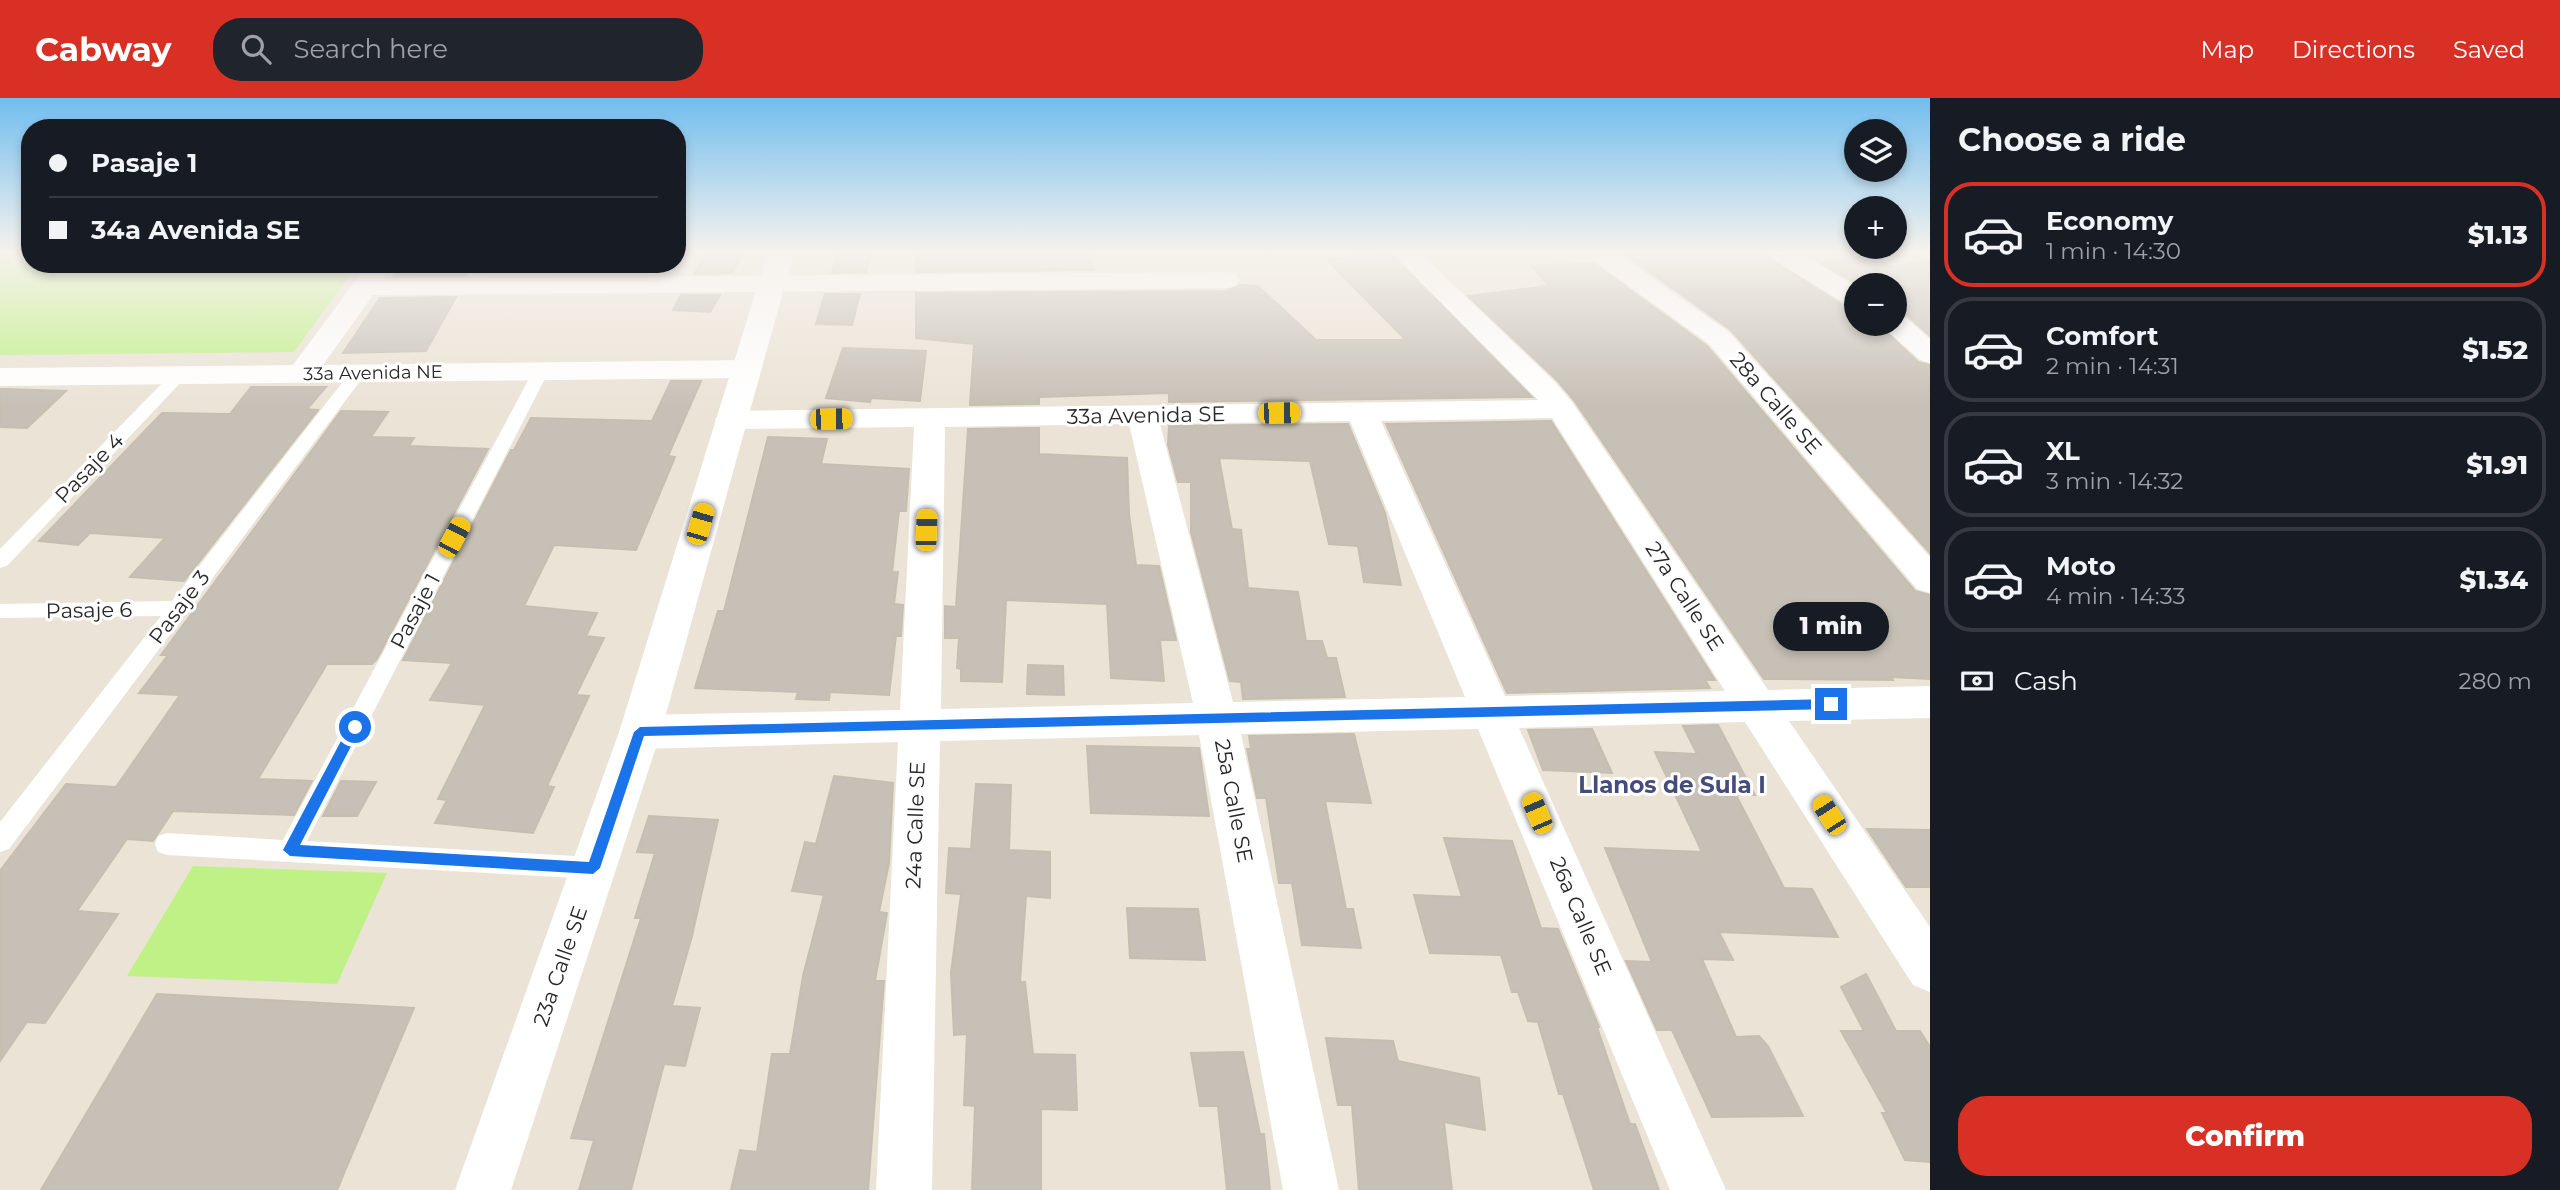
<!DOCTYPE html>
<html lang="en">
<head>
<meta charset="utf-8">
<style>
	:root { --surface:#171b24; --page:#20242c; --text:#f1f3f6; --muted:#9ea1a6; --line:#363941; --accent:#d93025 }
	body { margin:0; font-family:Montserrat,sans-serif; background:var(--page); color:var(--text); height:100vh; display:flex; flex-direction:column; font-size:26px; white-space:nowrap }
	* { box-sizing:border-box; margin:0 }
	p { font-size:23px; color:var(--muted) }
	.icon { flex:none; width:38px; height:38px; fill:none; stroke:currentColor; stroke-width:2; stroke-linecap:round; stroke-linejoin:round }
	.map { position:relative; flex:1; overflow:hidden }
	.side { display:flex; flex-direction:column; background:var(--surface); width:630px }
	.side>* { flex:none }
	.top-card { position:absolute; left:21px; top:21px; width:665px; height:154px; border-radius:28px; box-shadow:0 4px 10px #0003; display:grid; align-content:center; height:154px; padding:0 28px; background:var(--surface) }
	.tools { position:absolute; left:1844px; top:21px; display:grid; gap:14px }
	.tools a { display:grid; place-items:center; width:63px; height:63px; border-radius:50%; background:var(--surface); box-shadow:0 4px 10px #0003; font-size:35px }
	.end { position:absolute; width:32px; height:32px; margin:-16px; border:9px solid #1a73e8; background:#fff; box-shadow:0 0 0 4px #fff }
	.from { border-radius:50% }
	.bubble { position:absolute; height:49px; border-radius:24px; background:var(--surface); box-shadow:0 4px 10px #0003; font-size:23px; font-weight:800; line-height:49px; text-align:center }
	.car { position:absolute; width:21px; height:42px; margin:-21px -10px; border-radius:9px; box-shadow:0 0 5px 2px #0007; background:linear-gradient(#f5c518 24%,#345 0 40%,#f5c518 0 76%,#345 0 86%,#f5c518 0) }
	.top-card b { display:flex; align-items:center; gap:24px; height:66px; font-size:26px }
	.top-card b+b { border-top:2px solid var(--line) }
	.top-card i { width:18px; height:18px; background:var(--text) }
	ul { padding:0; list-style:none }
	li { display:flex; align-items:center; gap:21px; height:105px; margin:0 14px 10px; padding:0 14px; border:4px solid var(--line); border-radius:28px }
	li div { flex:1 }
	li b { display:block; font-size:26px }
	li em { font-style:normal; font-weight:800 }
	li.current { border-color:var(--accent) }
	li>.icon { width:63px; height:63px; stroke-width:1.5 }
	h2 { padding:0 28px; font-size:32px; line-height:84px }
	.pay { display:flex; align-items:center; gap:18px; height:77px; padding:0 28px; font-size:26px }
	.pay p { margin-inline-start:auto }
	.primary-button { display:flex; gap:14px; margin-top:auto; padding:14px 28px }
	.primary-button a { flex:1; height:80px; border-radius:28px; background:var(--accent); color:#fff; font-size:28px; font-weight:800; line-height:80px; text-align:center }
	header { display:flex; align-items:center; gap:42px; box-sizing:border-box; height:98px; padding:0 35px; background:var(--accent); color:#fff }
	header strong { font-size:33px }
	nav { display:flex; gap:38px; margin-inline-start:auto; font-size:24px }
	.search { width:490px; height:63px; background:var(--page); display:flex; align-items:center; gap:18px; box-sizing:border-box; padding:0 24px; border-radius:28px; color:var(--muted); font-size:26px }
	main { display:flex; flex:1; min-height:0 }
	.map>svg:first-child { display:block }
</style>
</head>
<body>
<header>
<strong>Cabway</strong>
<div class="search"><svg class="icon" aria-label="search" viewBox="0 0 24 24"><circle cx="10" cy="10" r="6"/><path d="M15 15l6 6"/></svg>Search here</div>
<nav><a>Map</a><a>Directions</a><a>Saved</a></nav>
</header>
<main>
<div class="map">
<svg width="1930" height="1092" viewBox="0 0 1930 1092">
	<rect width="100%" height="100%" fill="#ebe3d6"/>
	<!-- pitch -->
	<path fill="#c0f187" d="M0,154h30v12h328l-64,88 -294,3z
		M193,768l194,7 -50,111 -210,-8z"/>
	<!-- building -->
	<path fill="#c6c0b6" stroke="#c6bfb0" stroke-width="2" d="M707,154h37l-12,21 -38,1z
		M838,154h33l-5,20 -34,1z
		M916,154h172l5,18 -177,2z
		M1389,154l143,145 -363,5v-9l-130,4v7l-69,1 4,-61 -58,-6v-45l311,-2 13,-6 18,1 58,54h90l-79,-80z
		M1622,154h142l6,7 76,48 11,3v14h21l40,38 12,3v188l-199,-223z
		M1872,157l18,12 40,-6v75l-23,-21 -12,-3v-27h-36l-38,-22z
		M1593,165l114,83 208,245 15,4v84l-39,-2 2,3 -129,-1 -190,-279 -17,-20 -89,-84 81,-10 -17,-20z
		M401,166h72l-6,12h-73z
		M825,196h35l-8,31 -36,-1z
		M681,197h39l-10,17 -37,-2z
		M456,199l-30,54 -83,2 37,-55z
		M843,250l83,3 -6,50 -49,-3 -1,4 -44,-4z
		M671,283h30l-33,75 7,1 -39,93 -82,-5 -30,61 73,7 -11,23 18,2 -28,57 13,1 -42,90 7,1 -21,46 -98,-10 12,-23 -9,-1 47,-94 -55,-5 22,-37 -49,-3 108,-210h3l17,-32 121,3z
		M251,289h75l-19,22 11,1 -134,171 -54,-4 35,-39 -75,-5 -12,12 -39,-4 123,-128 68,1z
		M0,291h5l61,2 -39,37 -27,-1z
		M341,313l47,1 -17,25 43,1 -5,8 79,3 -111,210 -5,5h-45l-69,115 54,2 -18,34 -121,-4 -20,30 -26,-2 -50,72 41,3 -73,109 -18,-1 -27,39v-190l66,-87 50,3 64,-92 -41,-2 29,-38h-7z
		M1551,323l164,259h-10l5,8 -203,5 -121,-269z
		M1348,326l37,89 16,72 -37,-3 -6,-36 -29,-2 -19,-83 -91,-3 13,71 9,1 7,58 50,4 8,49h16l5,17h9l9,39 -102,2 -2,-17 -11,-1 -39,-149v-50h-13l-10,-37 1,-19z
		M1039,330v26l88,4 2,56 7,51 23,1 17,74h-16l4,41 -53,-3 -4,-74 -101,-4 -4,82 -41,-1v-12l-4,-1 2,-30h-14v-32l11,1 12,-178z
		M768,339l59,2 -6,25 88,5 -3,42h-7l-7,61h6l-4,32 9,1 -2,31h-5l-7,59 -59,-3 -1,8 -33,-1 2,-7 -103,-4 23,-77h6z
		M1028,567l35,1 1,29 -37,-1z
		M1718,627l37,70h-19l48,93 28,1 26,48 -119,-5 14,28 -31,-1 34,78 23,-1 9,10 35,70 -91,1 -40,-87h-15l-31,-69 26,1 -47,-114 97,4 -47,-100 42,2 -14,-28z
		M1592,631l20,44 -69,-3 -15,-40z
		M1354,636l17,69 -46,-2 21,108h7l8,39 -59,-3 -10,-62h-13l-13,-85h-9l-10,-49h4l-2,-13z
		M1087,648l112,2 10,68 -118,-3z
		M834,678l59,7 -4,80 -10,49 8,1 -12,68h9l-16,209h-137l9,-40 17,2 15,-98h18l13,-78 21,-81 -32,-4 13,-49 11,2z
		M341,683l35,1 -19,34h-34z
		M976,686l35,1 -2,65 41,2v46l-24,-2 -6,86h5l8,72 42,1 2,55 -36,-1v81h-69l3,-84 -11,-1 3,-71 -13,1 -3,-62 10,-79 -15,-1 3,-45 22,1z
		M649,718l69,4 -26,116 -20,70 28,2 -15,58 -21,-2 -33,126h-52l15,-50 -23,-2 70,-220h-6l20,-65 -18,-1z
		M1867,731l63,1v57h-24z
		M1444,740l68,3 29,87 17,1 41,98h-2l33,97h5l24,66h-65l-31,-96h-4l-21,-72 -10,-1 -10,-29h-6l-11,-37 -71,-2 -16,-58 48,2z
		M1127,810l71,1 7,51 -75,-2z
		M1866,876l30,57h24l10,16v115l-25,-2 -23,-47h5l-46,-82h23l-23,-44z
		M157,896l257,14 -77,182h-296z
		M1326,940l67,3 5,20 81,17 6,52 -41,-8 8,68h-93l-7,-85h-14z
		M1243,954l17,82h4l6,56h-43l-9,-84h-18l-9,-53z"/>
	<g fill="none" stroke-linecap="round" stroke-linejoin="round">
		<!-- lane -->
		<path fill="#fff" fill-rule="evenodd" d="M541,268l8,5 -242,470 286,16 9,3 3,8 -3,8 -9,3 -426,-24 -9,-3 -3,-8 3,-8 9,-3 116,7 250,-469z
			M358,270l6,2 2,3 -2,3 -355,473 -9,3v-30l161,-206 -161,2v-14l172,-3 180,-231z
			M179,272l8,5 -2,3 -178,188 -7,2v-19l173,-177z"/>
		<!-- street -->
		<path fill="#fff" fill-rule="evenodd" d="M1391,154h28l136,130 17,20 196,288 162,-4v32l-141,3 141,206v65l-17,-7 -168,-263 -226,6 207,462h-56l-192,-461 -237,5 98,456h-56l-84,-455 -259,6 -8,449h-56l22,-448 -258,7 -15,-5 -6,-12 6,-12 15,-5 260,-5 14,-283 -183,2 -11,-2 -5,-7 5,-7 11,-2 807,-11zM1552,320l173,273 -220,5 -124,-275zM1350,323l115,276 -232,5 -73,-278zM1129,326l64,279 -252,6 4,-282z
			M1585,154h30l114,80 201,225v36l-13,-4 -208,-245 -120,-87z
			M1767,154h31l59,35v20l-10,-2 -76,-48z
			M368,166h24l-8,15 843,-7 9,2 4,6 -4,6 -9,2 -854,7 -50,70 423,-5 10,3 5,6 -5,6 -10,3 -746,8v-18l293,-3z
			M1895,217l10,2 25,22v24l-10,-3 -35,-31 -4,-5h14z"/>
		<!-- secondary -->
		<path fill="#fff" fill-rule="evenodd" d="M768,154h26l-133,480 -150,458h-56l164,-458z"/>
	</g>
	<!-- sky -->
	<linearGradient id="sky" x2="0" y2="1"><stop stop-color="#71bdef"/><stop offset="0.5" stop-color="#f6f2ed"/><stop offset="1" stop-color="#f6f2ed" stop-opacity="0"/></linearGradient>
	<rect width="1930" height="307" fill="url(#sky)"/>
	<!-- route -->
	<path fill="#1a73e8" d="M1831,601l6,5 -6,5 -1187,27 -44,132 -7,6 -303,-18 -7,-6 67,-126 5,-2 6,5 -61,118 289,17 45,-130 6,-5z"/>
	<g text-anchor="middle" dominant-baseline="central" stroke-width="6" stroke-linejoin="round" paint-order="stroke">
		<!-- far-street labels -->
		<g font-size="18" fill="#272727" stroke="#fff">
			<text transform="translate(373 275) rotate(-1)">33a Avenida NE</text>
		</g>
		<!-- street labels -->
		<g font-size="21" fill="#272727" stroke="#fff">
			<text transform="translate(1776 305) rotate(49)">28a Calle SE</text>
			<text transform="translate(1146 317) rotate(-1)">33a Avenida SE</text>
			<text transform="translate(89 370) rotate(-46)">Pasaje 4</text>
			<text transform="translate(1685 498) rotate(57)">27a Calle SE</text>
			<text transform="translate(179 509) rotate(-53)">Pasaje 3</text>
			<text transform="translate(89 512) rotate(-1)">Pasaje 6</text>
			<text transform="translate(415 513) rotate(-62)">Pasaje 1</text>
			<text transform="translate(1234 703) rotate(79)">25a Calle SE</text>
			<text transform="translate(915 727) rotate(-88)">24a Calle SE</text>
			<text transform="translate(1581 818) rotate(67)">26a Calle SE</text>
			<text transform="translate(560 868) rotate(-71)">23a Calle SE</text>
		</g>
		<!-- neighbourhood labels -->
		<g font-size="23" font-weight="bold" fill="#444c7b" stroke="#fff">
			<text x="1672" y="687">Llanos de Sula I</text>
		</g>
	</g>
</svg>
<div class="tools">
<a><svg class="icon" aria-label="layers" viewBox="0 0 24 24"><path d="M12 4l9 5-9 5-9-5zM3 14l9 5 9-5"/></svg></a>
<a>+</a>
<a>−</a>
</div>
<i class="end from" style="left:355px;top:629px"></i>
<i class="end" style="left:1831px;top:606px"></i>
<div class="bubble" style="left:1773px;top:504px;width:116px">1 min</div>
<i class="car" style="left:1279px;top:315px;rotate:89deg"></i>
<i class="car" style="left:831px;top:321px;rotate:89deg"></i>
<i class="car" style="left:700px;top:426px;rotate:16deg"></i>
<i class="car" style="left:926px;top:432px;rotate:2deg"></i>
<i class="car" style="left:454px;top:439px;rotate:28deg"></i>
<i class="car" style="left:1537px;top:715px;rotate:337deg"></i>
<i class="car" style="left:1829px;top:717px;rotate:327deg"></i>
<div class="top-card">
<b><i class="from"></i>Pasaje 1</b>
<b><i></i>34a Avenida SE</b>
</div>
</div>
<section class="side">
<h2>Choose a ride</h2>
<ul>
<li class="current"><svg class="icon" aria-label="car" viewBox="0 0 24 24"><path d="M5 17H2v-5l4-1 3-4h7l3 4 3 1v5h-3M9 17h6M6 11h13"/><circle cx="7" cy="17" r="2"/><circle cx="17" cy="17" r="2"/></svg><div><b>Economy</b><p>1 min · 14:30</p></div><em>$1.13</em></li>
<li><svg class="icon" aria-label="car" viewBox="0 0 24 24"><path d="M5 17H2v-5l4-1 3-4h7l3 4 3 1v5h-3M9 17h6M6 11h13"/><circle cx="7" cy="17" r="2"/><circle cx="17" cy="17" r="2"/></svg><div><b>Comfort</b><p>2 min · 14:31</p></div><em>$1.52</em></li>
<li><svg class="icon" aria-label="car" viewBox="0 0 24 24"><path d="M5 17H2v-5l4-1 3-4h7l3 4 3 1v5h-3M9 17h6M6 11h13"/><circle cx="7" cy="17" r="2"/><circle cx="17" cy="17" r="2"/></svg><div><b>XL</b><p>3 min · 14:32</p></div><em>$1.91</em></li>
<li><svg class="icon" aria-label="car" viewBox="0 0 24 24"><path d="M5 17H2v-5l4-1 3-4h7l3 4 3 1v5h-3M9 17h6M6 11h13"/><circle cx="7" cy="17" r="2"/><circle cx="17" cy="17" r="2"/></svg><div><b>Moto</b><p>4 min · 14:33</p></div><em>$1.34</em></li>
</ul>
<div class="pay"><svg class="icon" aria-label="cash" viewBox="0 0 24 24"><path d="M3 7h18v10H3z"/><circle cx="12" cy="12" r="2"/></svg>Cash<p>280 m</p></div>
<div class="primary-button"><a>Confirm</a></div>
</section>
</main>
</body>
</html>
